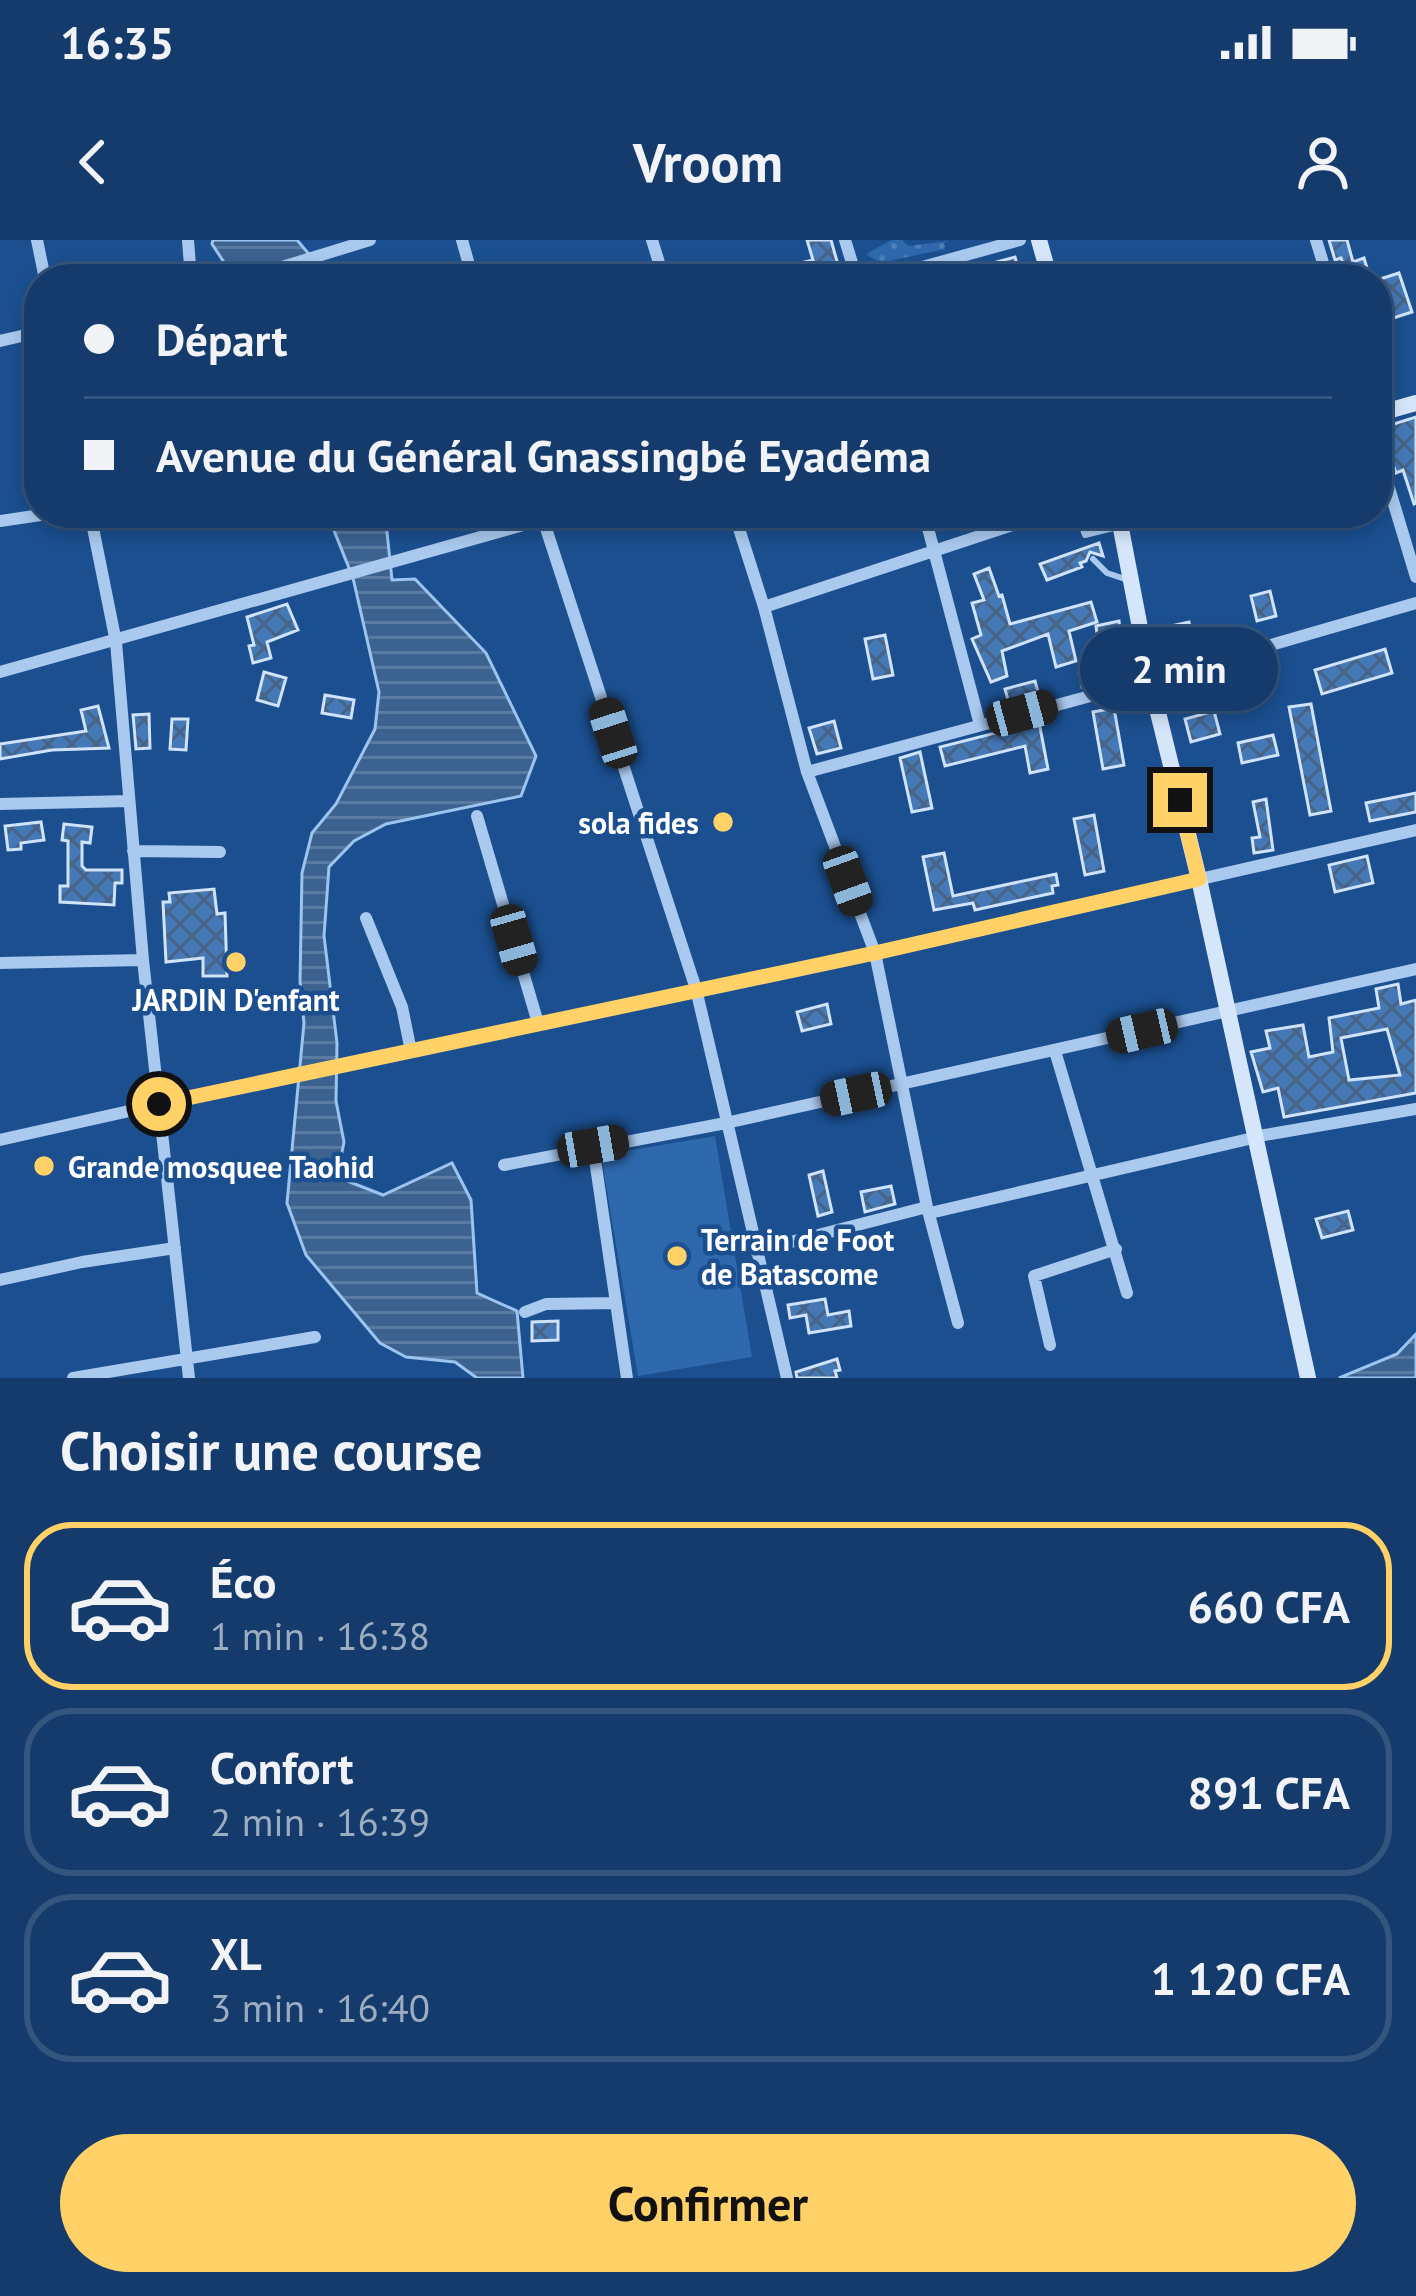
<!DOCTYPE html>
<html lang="fr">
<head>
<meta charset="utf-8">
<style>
	:root { --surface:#143b6b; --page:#1d4271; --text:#f1f3f6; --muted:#9dadc1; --line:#33557e; --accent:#ffd166 }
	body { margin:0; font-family:"PT Sans",sans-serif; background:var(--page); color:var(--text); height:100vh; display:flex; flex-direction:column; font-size:45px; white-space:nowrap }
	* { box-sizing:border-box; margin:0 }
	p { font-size:39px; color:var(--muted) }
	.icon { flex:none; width:66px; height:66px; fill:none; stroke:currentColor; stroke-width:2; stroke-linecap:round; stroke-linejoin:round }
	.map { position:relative; height:1138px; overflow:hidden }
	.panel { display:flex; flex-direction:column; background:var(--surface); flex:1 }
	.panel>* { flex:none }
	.banner { position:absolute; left:24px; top:24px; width:1368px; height:264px; border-radius:48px; box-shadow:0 6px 18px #0003,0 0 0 3px var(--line); display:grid; align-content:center; height:264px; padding:0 60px; background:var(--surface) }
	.end { position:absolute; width:54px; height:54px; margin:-27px; border:15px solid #ffd166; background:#111; box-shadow:0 0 0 6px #111 }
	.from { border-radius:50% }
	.bubble { position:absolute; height:84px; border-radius:42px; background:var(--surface); box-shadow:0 6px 18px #0003,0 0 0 3px var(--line); font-size:39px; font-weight:700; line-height:84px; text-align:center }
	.car { position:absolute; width:36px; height:72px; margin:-36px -18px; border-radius:15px; box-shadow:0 0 9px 3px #0007; background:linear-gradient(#222 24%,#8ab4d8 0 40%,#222 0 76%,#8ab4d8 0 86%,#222 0) }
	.banner b { display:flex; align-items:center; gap:42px; height:114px; font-size:45px }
	.banner b+b { border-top:3px solid var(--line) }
	.banner i { width:30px; height:30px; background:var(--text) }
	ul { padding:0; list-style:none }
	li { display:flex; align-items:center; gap:36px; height:168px; margin:0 24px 18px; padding:0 36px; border:6px solid var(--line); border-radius:48px }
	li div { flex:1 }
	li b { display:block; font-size:45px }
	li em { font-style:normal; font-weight:700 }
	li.on { border-color:var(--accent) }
	li>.icon { width:108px; height:108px; stroke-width:1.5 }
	h2 { padding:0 60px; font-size:54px; line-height:144px }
	.action { display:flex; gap:24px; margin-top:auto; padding:24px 60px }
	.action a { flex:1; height:138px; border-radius:72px; background:var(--accent); color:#111; font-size:48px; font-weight:700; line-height:138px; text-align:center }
	.status { display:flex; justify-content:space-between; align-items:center; height:84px; padding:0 60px; background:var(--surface); direction:ltr }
	.status svg { height:33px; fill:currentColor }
	header { display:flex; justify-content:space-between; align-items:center; height:156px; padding:0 60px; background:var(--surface); font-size:54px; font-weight:700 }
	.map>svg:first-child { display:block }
</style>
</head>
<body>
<div class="status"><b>16:35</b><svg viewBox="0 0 49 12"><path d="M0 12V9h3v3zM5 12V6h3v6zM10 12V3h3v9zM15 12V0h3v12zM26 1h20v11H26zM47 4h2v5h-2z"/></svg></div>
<header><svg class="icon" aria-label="back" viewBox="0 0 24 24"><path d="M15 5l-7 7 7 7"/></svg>Vroom<svg class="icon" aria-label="person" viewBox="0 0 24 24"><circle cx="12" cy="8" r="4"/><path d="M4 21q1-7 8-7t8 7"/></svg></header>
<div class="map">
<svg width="1416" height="1138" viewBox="0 0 1416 1138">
	<defs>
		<pattern id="grass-dots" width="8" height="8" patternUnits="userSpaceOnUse" patternTransform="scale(3)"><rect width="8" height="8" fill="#2e69ad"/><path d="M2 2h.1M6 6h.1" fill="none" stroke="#4d80b9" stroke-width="1.8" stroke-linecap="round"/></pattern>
		<pattern id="water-rules" width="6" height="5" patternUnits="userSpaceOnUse" patternTransform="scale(3)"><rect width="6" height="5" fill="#3c6290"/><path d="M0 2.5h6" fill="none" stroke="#597aa1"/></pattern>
		<pattern id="building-cross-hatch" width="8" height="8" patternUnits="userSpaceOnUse" patternTransform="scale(3)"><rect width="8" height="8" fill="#4478b7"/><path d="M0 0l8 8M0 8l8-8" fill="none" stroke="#486282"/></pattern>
	</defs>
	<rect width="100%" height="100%" fill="#1b4f8f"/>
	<!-- grass -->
	<path fill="url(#grass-dots)" d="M892,0h10l7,6 39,-5 -4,2 1,6 -65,14 -14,-9z"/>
	<!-- garden -->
	<path fill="#2e69ad" d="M715,896l37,221 -114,19 -37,-221z"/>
	<!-- water -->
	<path fill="url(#water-rules)" stroke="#9cc4f0" stroke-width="3" d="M213,0h84l33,39h-95l-23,-35z
		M327,273h58l7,67 23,-1 71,74 50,103 -15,40 -135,28 -32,17 -25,26 -5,69 13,107 -1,58 8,41 -7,35 46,18 69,-32 19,37 6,93 40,18 6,67h-46l-22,-16 -49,-5 -26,-14 -74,-88 -19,-52 17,-180 -4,-41 2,-109 10,-40 24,-29 39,-75 4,-37 -26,-114z
		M1416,1094v44h-77l58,-24z"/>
	<!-- building -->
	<path fill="url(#building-cross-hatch)" stroke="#cfe3fa" stroke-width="3" fill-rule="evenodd" d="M807,0h24l11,39h-38l-4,-16 13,-3z
		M1329,0h18l6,22 11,-4 3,10 -20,6 -6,-16 -6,2z
		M1015,17l6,22h-77v-3z
		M1399,33l13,39 -22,7 -13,-39z
		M1416,177v86l-2,1 -11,-34 -7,3 -15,-45z
		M1099,303l4,13 -13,-4 -4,9 -6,2 2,4 -35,13 -7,-16z
		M989,328l10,28 3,-1 8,29 81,-22 6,20 -28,9 7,30 -20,6 -8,-33 -46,17 5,25 -16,6 -19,-43 9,-4 -9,-32 12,-3 -10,-26z
		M1270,351l6,25 -19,5 -6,-25z
		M287,364l11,26 -31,12 4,16 -18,5 -4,-17 5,-1 -7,-28z
		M1119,381l3,24 -23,5 -3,-24z
		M1189,382l6,28 -36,8 -6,-28z
		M885,395l8,40 -20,4 -8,-40z
		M1385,409l7,24 -70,21 -7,-24z
		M1107,420l3,20 -28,7 -3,-14z
		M1255,430l4,17 -41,9 -4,-17z
		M264,432l22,6 -8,28 -21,-6z
		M1035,441l5,18 -30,8 -5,-18z
		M325,455l29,5 -3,18 -29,-5z
		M1311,464l20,107 -21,4 -21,-108z
		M98,466l11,42 -57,2 -52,9v-15l86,-13 -5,-21z
		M1114,468l10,57 -21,4 -10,-57z
		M1214,471l6,23 -29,8 -6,-23z
		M149,474l1,34 -14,1 -3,-34z
		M172,479h16l-2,31 -16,-1z
		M834,481l7,27 -24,6 -8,-26z
		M1039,482l9,47 -18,4 -5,-27 -80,20 -5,-19z
		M1273,495l5,20 -36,8 -4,-20z
		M920,512l12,56 -20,4 -12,-54z
		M1416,553v19l-46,9 -4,-18z
		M1266,559l7,51 -19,3 -2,-15 8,-1 -7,-35z
		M1094,575l10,56 -19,4 -11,-56z
		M41,582l3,18 -23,3v6l-13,1 -3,-24z
		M64,584l28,3 -2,16 -8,-1v24l4,4h36v13h-7l-1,22 -54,-3v-16h8v-45l-6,-1z
		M944,613l9,43 103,-22 2,11 -6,1 1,7 -78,17 -2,-7 -39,7 -11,-53z
		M1367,616l6,27 -38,9 -6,-27z
		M214,649l3,25 8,-1 2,63h-24v-18l-37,4 -3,-60h7l-1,-9z
		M1398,744l3,20 15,-4v93l-132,24 -6,-29 -15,4 -12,-40 19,-4 -4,-17 37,-6 6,32 24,-5 -4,-34 50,-10 -3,-19zM1387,789l13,46 -51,5 -8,-42z
		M157,750l29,4 -2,16 -25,-3z
		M827,764l4,20 -29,7 -5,-19z
		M823,931l9,41 -14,4 -9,-41z
		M891,946l4,18 -30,8 -4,-20z
		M1348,971l5,19 -31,8 -6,-19z
		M825,1059l3,16 21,-4 2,15 -42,7 -3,-18 -16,3 -2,-13z
		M558,1081v19l-26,1v-19z
		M837,1119l3,11 -5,1 2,7h-40l-1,-6z"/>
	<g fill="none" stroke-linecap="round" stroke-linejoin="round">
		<!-- service -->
		<path stroke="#a9c9ee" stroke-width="6" d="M1077,273l8,22 32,-8
			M1093,319l14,14 18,6"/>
		<!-- minor -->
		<path stroke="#a9c9ee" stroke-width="12" d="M37,0l8,39
			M188,0l3,39
			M462,0l11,39
			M652,0l12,39
			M845,0l12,39
			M1316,0l12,39
			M243,39l127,-39
			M879,39l141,-39
			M0,101l39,-9
			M1377,208l39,129
			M90,273l26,129 27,318 46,418
			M541,273l155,476 91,389
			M734,273l30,94 43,165 68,181 52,254 31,116
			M924,273l56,212
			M0,281l54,-8
			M764,367l285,-94
			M0,432l566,-159
			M807,532l343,-92 266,-77
			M0,564l129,-3
			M477,576l61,207
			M133,611l87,1
			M366,678l36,89 9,44
			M0,723l143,-3
			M1055,811l72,242
			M1253,897l163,-28
			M0,900l277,-62 598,-125 541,-123
			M593,906l34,232
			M504,925l222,-42 690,-154
			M930,973l323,-75
			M756,1011l171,-44
			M0,1040l82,-18 93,-14
			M525,1072l21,-8 70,-1
			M1050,1105l-16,-69 82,-27
			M73,1138l242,-41"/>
		<!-- secondary -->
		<path stroke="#d6e6fa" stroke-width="16" d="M1039,0l11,39
			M1377,174l39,-11
			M1118,273l32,167 49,199 109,499"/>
	</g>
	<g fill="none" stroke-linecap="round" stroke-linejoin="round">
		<!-- route -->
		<path stroke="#ffd166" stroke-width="15" d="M159,864l716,-151 324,-74 -19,-79"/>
	</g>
	<!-- markers -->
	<g fill="#ffd166" stroke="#1b4f8f" stroke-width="4.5">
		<circle cx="723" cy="582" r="12"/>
		<circle cx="236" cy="722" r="12"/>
		<circle cx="44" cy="926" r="12"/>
		<circle cx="677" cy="1016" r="12"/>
	</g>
	<g text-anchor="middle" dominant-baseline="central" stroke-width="9" stroke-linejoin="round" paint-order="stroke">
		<!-- poi labels -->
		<g font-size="30" font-weight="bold" fill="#fff" stroke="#1b4f8f" text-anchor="start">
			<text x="699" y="582" text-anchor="end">sola fides</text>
			<text x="236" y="759" text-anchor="middle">JARDIN D'enfant</text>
			<text x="68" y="926">Grande mosquee Taohid</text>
			<text x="701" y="999">Terrain de Foot<tspan x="701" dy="34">de Batascome</tspan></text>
		</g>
	</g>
</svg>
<i class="end from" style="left:159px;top:864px"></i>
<i class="end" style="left:1180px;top:560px"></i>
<div class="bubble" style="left:1080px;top:387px;width:198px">2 min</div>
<i class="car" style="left:1022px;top:473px;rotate:75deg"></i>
<i class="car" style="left:613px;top:493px;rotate:342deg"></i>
<i class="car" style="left:848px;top:641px;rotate:160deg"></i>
<i class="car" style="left:514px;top:700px;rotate:164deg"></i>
<i class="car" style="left:1142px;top:791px;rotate:257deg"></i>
<i class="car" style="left:856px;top:854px;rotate:258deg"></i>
<i class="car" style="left:593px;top:906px;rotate:80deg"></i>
<div class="banner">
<b><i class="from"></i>Départ</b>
<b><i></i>Avenue du Général Gnassingbé Eyadéma</b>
</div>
</div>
<section class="panel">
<h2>Choisir une course</h2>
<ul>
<li class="on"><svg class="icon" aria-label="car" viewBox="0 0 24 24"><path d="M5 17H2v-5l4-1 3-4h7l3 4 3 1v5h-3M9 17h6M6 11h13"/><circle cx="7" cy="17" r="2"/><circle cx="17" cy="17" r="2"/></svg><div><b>Éco</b><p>1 min · 16:38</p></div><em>660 CFA</em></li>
<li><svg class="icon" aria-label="car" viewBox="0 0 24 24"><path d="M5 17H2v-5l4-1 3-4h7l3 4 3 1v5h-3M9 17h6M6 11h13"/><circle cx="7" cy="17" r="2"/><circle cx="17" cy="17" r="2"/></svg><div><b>Confort</b><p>2 min · 16:39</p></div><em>891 CFA</em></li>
<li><svg class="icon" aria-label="car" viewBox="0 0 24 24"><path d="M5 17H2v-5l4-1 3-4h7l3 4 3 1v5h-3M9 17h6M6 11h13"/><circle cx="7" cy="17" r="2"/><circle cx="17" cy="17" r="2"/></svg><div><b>XL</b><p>3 min · 16:40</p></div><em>1 120 CFA</em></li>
</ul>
<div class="action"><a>Confirmer</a></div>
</section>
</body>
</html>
